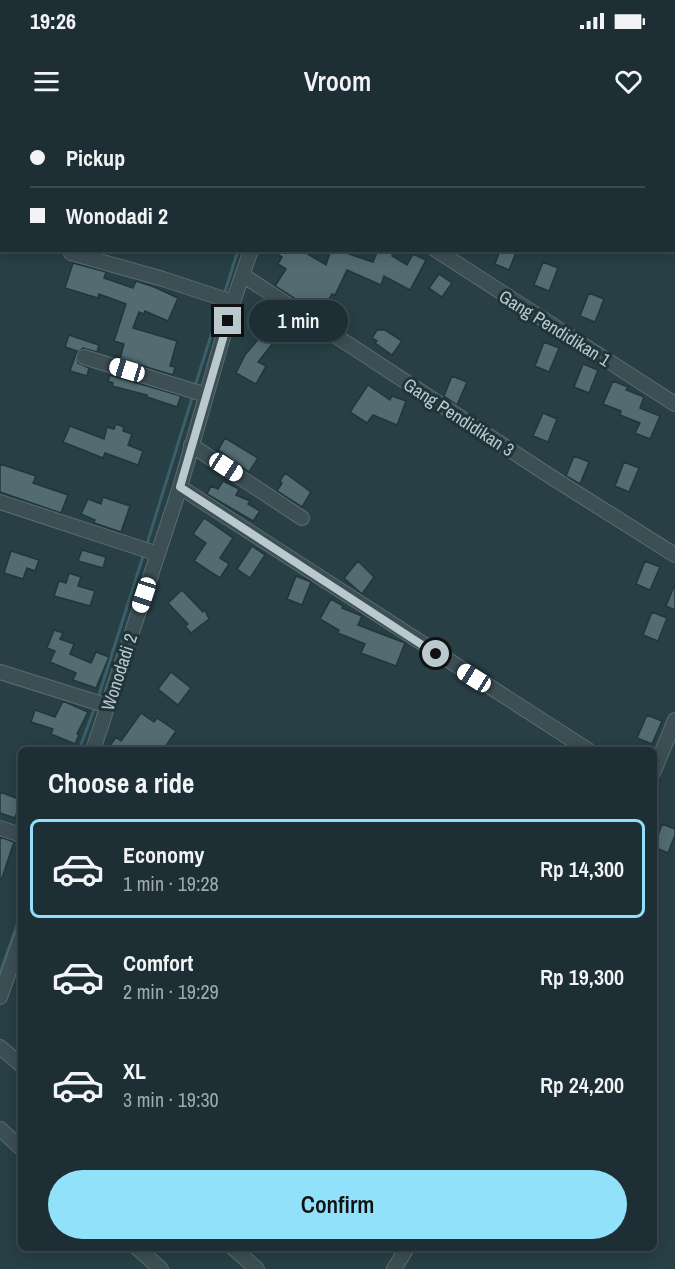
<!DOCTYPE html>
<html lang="en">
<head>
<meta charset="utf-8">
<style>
	:root { --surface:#1d2f34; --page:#2a3b40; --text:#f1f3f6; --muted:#a0a9ac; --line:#3b4a4f; --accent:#91e1fb }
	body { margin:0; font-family:"Archivo Narrow",sans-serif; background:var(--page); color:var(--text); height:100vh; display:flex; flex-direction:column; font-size:22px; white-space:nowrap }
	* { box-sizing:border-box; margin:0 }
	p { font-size:20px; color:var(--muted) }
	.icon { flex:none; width:33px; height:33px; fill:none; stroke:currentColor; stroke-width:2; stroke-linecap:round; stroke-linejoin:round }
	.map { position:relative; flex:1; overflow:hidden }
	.drawer { position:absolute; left:18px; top:627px; width:639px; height:504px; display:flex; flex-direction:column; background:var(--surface); border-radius:9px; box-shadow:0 3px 15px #0003,0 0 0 2px var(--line) }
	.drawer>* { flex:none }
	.guide { position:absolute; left:0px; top:0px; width:675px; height:132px; box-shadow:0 3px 15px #0003,0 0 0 2px var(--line); display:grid; align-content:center; height:132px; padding:0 30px; background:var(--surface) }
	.end { position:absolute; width:27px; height:27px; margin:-14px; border:8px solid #b9c9ce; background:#111; box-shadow:0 0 0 3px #111 }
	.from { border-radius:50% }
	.bubble { position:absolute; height:42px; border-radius:21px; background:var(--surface); box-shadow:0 3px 15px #0003,0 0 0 2px var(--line); font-size:20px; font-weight:600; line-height:42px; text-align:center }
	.car { position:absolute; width:18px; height:36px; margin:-18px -9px; border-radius:8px; box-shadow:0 0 4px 2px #0007; background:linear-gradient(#fff 24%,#345 0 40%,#fff 0 76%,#345 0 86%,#fff 0) }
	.guide b { display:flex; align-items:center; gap:21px; height:57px; font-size:22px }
	.guide b+b { border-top:2px solid var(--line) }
	.guide i { width:15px; height:15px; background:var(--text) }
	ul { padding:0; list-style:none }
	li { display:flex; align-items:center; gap:18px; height:99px; margin:0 12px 9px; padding:0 18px; border:3px solid transparent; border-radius:9px }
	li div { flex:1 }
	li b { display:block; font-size:22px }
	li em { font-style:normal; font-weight:600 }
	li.selected { border-color:var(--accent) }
	li>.icon { width:54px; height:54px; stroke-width:1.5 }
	h2 { padding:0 30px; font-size:27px; line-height:72px }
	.action { display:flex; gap:12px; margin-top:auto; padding:12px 30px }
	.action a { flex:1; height:69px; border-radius:36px; background:var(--accent); color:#111; font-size:24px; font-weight:600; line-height:69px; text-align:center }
	.status { display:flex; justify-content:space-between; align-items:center; height:42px; padding:0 30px; background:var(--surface); direction:ltr }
	.status svg { height:16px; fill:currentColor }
	header { display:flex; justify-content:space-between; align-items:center; height:78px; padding:0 30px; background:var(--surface); font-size:27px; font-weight:600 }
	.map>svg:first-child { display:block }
</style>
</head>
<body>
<div class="status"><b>19:26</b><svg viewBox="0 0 49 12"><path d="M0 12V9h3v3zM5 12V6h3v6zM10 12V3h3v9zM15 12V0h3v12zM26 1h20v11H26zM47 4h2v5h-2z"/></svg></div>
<header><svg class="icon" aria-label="menu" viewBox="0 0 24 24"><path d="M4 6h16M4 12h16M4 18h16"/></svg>Vroom<svg class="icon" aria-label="heart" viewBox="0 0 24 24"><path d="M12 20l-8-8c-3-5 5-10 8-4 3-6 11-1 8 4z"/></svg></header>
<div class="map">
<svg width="675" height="1149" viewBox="0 0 675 1149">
	<rect width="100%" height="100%" fill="#273f45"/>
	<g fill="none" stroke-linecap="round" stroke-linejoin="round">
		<!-- stream -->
		<path stroke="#39606a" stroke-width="3" d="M280,2v-2
			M224,175l14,-45
			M195,266l26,-82
			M146,427l47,-152
			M98,578l46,-145
			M79,630l16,-43
			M0,853l21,-59"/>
	</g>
	<!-- building -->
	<path fill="#526c72" stroke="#22363c" stroke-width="1.5" d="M272,130h29l25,15 5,-15h19l-1,4 24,8 5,-12h16l-2,6 15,9 6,-11 13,6 -16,30 -26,-14 -3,9 -34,-15 -12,25 -3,-1 -7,12 -12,-7 -5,8 -33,-21 11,-17 -8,-5 4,-7z
		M500,130h17l-8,20 -14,-6z
		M543,142l15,6 -9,23 -15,-6z
		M73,143l33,9 -2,6 29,10 3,-7 18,6 24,11 -10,23 -23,-10 -1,3 -5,-2 -6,16 44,13 -7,25 5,1 -2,8 -53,-16 4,-15 -10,-3 12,-37 -27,-10 -1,4 -33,-10z
		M439,154l13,9 -10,14 -13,-9z
		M589,173l15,6 -9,23 -15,-6z
		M266,181l26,17 -13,21 -2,-1 -19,24 8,4 -10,18 -20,-11 9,-18 21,-25 -13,-8z
		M377,210h8l17,11 -10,14 -17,-12 2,-2 -5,-3z
		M69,215l30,10 -2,7 -14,-4 -7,6 2,9 11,5 -2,8 -17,-5 7,-20 -12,-4z
		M544,222l15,6 -10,24 -14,-6z
		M583,244l15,6 -9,23 -15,-6z
		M110,255l71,21 -4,11 -30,-10v-2l-35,-9 1,-3 -5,-2z
		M452,256l15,6 -10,23 -13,-9z
		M613,261l15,6 -2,3 18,7 -4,11 20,8 -10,23 -15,-6 5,-10 -20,-8 1,-4 -18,-7z
		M368,265l22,15 2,-4 14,5 -9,24 -24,-10 -6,8 -17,-11z
		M543,293l14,6 -9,23 -15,-6z
		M116,304l8,3 -1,4 9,3 -4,11 15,6 -5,14 -33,-12 -2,5 -40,-16 7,-16 34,13 3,-12 7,2z
		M225,318l33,20 -9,14 -31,-22z
		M574,336l15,6 -9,22 -14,-8z
		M624,342l15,6 -10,24 -14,-6z
		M0,344l36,12 -3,7 35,12 -7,18 -61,-21z
		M285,353l26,19 -9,15 -25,-16 5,-8 -2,-2z
		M223,361l16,8 -3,6 14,6 -2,3 12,7 -7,10 -46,-27 4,-8 7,3z
		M103,377l27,9 -9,26 -27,-9 1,-3 -14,-6 7,-15 13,5z
		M204,398l29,20 -13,20 9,6 -9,14 -26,-17 12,-18 -13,-9z
		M252,426l13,9 -15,23 -13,-9z
		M82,430l24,7 -3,11 -25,-7z
		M11,431l28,9 -4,11 -8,-3 -4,11 -19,-6z
		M358,441l16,16 -12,17 -18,-16z
		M645,441l15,6 -10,23 -14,-6z
		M69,453l12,4 -3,9 17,5 -5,15 -36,-10 5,-15 7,2z
		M296,456l15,6 -9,23 -15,-6z
		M675,464v26l-9,-4z
		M182,470l21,22 2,-2 4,9 -18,14 -6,-7 3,-2 -20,-21z
		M331,479l12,7 -1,2 20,8 -4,9 47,18 -9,23 -35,-13 4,-9 -27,-11 1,-3 -19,-11z
		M652,492l15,6 -9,23 -15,-6z
		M54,510l9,3 -3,6 14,5 -4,10 21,9 5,-11 13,5 -13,31 -23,-8 3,-7 -26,-11 5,-11 -8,-3z
		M171,552l20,16 -13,17 -20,-16z
		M63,581l25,11 -11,22 2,1 -4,9 -24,-10 2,-5 -22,-7 4,-12 20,7z
		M141,593l13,9 3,-4 19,13 -13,19h-56l9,-13 5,4z
		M647,595l15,6 -10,23 -15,-6z
		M0,672l21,8 -6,18 -15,-5z
		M662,704l13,5v6l-7,18 -14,-6z
		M0,717l14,5 -12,36h-2z"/>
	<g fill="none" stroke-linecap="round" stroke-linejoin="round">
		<defs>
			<path id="minor" d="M194,0l4,2
				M672,0l3,2
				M292,2l1,-2
				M436,130l239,154
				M71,133l92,26 70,23
				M244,156l309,202 122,77
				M84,237l122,38
				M191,325l111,73
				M180,367l408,263
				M0,382l158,52
				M0,552l108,34
				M93,630l87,-263 53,-185 18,-52
				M654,651l21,-51
				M0,708l21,7
				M0,877l21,-59
				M0,927l21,18
				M0,1009l21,19
				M137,1128l24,21
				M233,1128l24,21
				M394,1149l13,-21"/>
		</defs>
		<!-- minor casing -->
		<use href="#minor" stroke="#5a6c72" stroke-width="16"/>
		<!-- minor -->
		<use href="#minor" stroke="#3c4f55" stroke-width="14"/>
	</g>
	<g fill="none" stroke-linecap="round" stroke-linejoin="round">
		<!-- route -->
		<path stroke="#b9c9ce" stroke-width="8" d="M228,201l-48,166 256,167"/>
	</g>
	<g text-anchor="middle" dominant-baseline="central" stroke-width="6" stroke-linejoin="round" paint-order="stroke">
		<!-- street labels -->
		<g font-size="18" fill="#b9c9ce" stroke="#20353a">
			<text transform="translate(555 208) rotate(32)">Gang Pendidikan 1</text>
			<text transform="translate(459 297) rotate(33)">Gang Pendidikan 3</text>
			<text transform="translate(119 552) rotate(-72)">Wonodadi 2</text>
		</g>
	</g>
</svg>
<i class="end from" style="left:436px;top:534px"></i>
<i class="end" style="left:228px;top:201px"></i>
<div class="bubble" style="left:249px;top:180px;width:99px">1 min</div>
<i class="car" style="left:127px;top:250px;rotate:287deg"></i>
<i class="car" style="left:226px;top:347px;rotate:123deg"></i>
<i class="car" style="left:144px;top:475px;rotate:198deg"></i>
<i class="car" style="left:474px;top:558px;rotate:302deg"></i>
<div class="guide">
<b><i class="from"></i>Pickup</b>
<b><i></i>Wonodadi 2</b>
</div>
<section class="drawer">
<h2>Choose a ride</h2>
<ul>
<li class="selected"><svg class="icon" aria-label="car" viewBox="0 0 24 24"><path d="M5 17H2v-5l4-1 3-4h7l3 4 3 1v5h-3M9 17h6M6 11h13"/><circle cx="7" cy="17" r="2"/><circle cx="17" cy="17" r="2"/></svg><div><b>Economy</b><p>1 min · 19:28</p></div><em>Rp 14,300</em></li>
<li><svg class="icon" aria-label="car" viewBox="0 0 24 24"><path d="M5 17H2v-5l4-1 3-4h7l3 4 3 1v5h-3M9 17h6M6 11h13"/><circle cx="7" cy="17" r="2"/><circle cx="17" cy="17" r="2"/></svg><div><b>Comfort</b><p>2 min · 19:29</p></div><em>Rp 19,300</em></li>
<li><svg class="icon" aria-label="car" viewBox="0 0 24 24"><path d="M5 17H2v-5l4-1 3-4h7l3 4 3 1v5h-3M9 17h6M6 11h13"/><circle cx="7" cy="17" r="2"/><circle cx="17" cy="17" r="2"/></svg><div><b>XL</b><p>3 min · 19:30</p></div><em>Rp 24,200</em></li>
</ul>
<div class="action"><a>Confirm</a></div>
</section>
</div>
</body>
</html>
